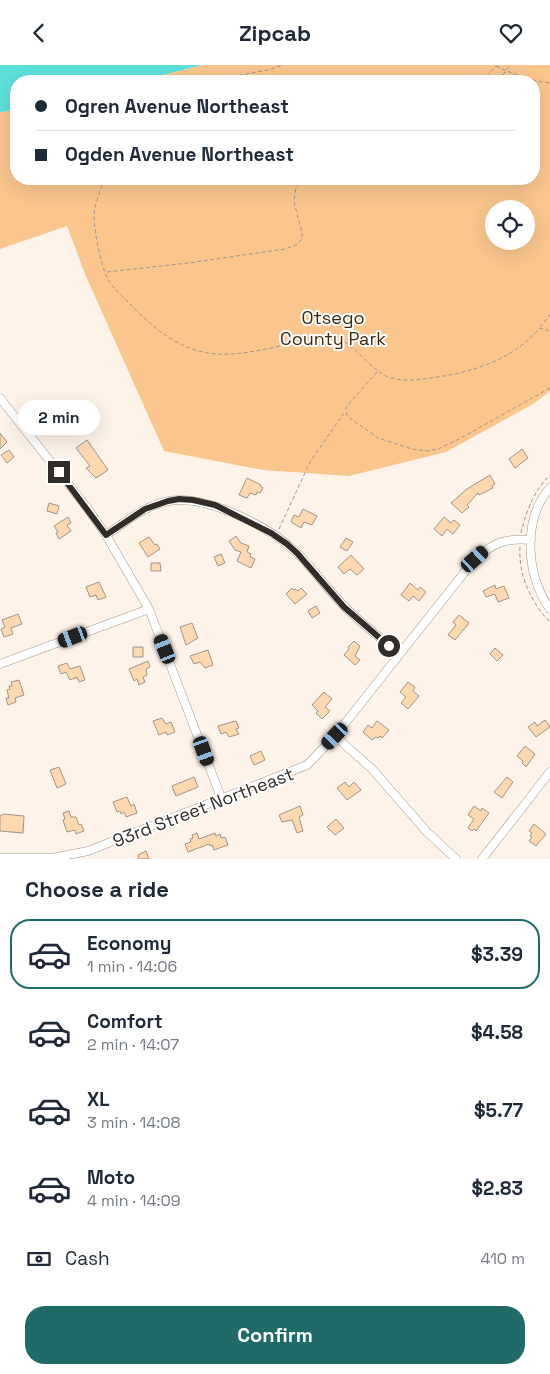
<!DOCTYPE html>
<html lang="en">
<head>
<meta charset="utf-8">
<style>
	:root { --surface:#fff; --page:#f6f6f7; --text:#1f2937; --muted:#747a83; --line:#e0e1e3; --accent:#206b67 }
	body { margin:0; font-family:"Space Grotesk",sans-serif; background:var(--page); color:var(--text); height:100vh; display:flex; flex-direction:column; font-size:19px; white-space:nowrap }
	* { box-sizing:border-box; margin:0 }
	p { font-size:16px; color:var(--muted) }
	.icon { flex:none; width:28px; height:28px; fill:none; stroke:currentColor; stroke-width:2; stroke-linecap:round; stroke-linejoin:round }
	.map { position:relative; height:794px; overflow:hidden }
	.details { display:flex; flex-direction:column; background:var(--surface); flex:1 }
	.details>* { flex:none }
	.top-card { position:absolute; left:10px; top:10px; width:530px; height:110px; border-radius:20px; box-shadow:0 5px 20px #0002; display:grid; align-content:center; height:110px; padding:0 25px; background:var(--surface) }
	.buttons { position:absolute; left:485px; top:135px; display:grid; gap:10px }
	.buttons a { display:grid; place-items:center; width:50px; height:50px; border-radius:50%; background:var(--surface); box-shadow:0 5px 20px #0002; font-size:25px }
	.end { position:absolute; width:22px; height:22px; margin:-11px; border:6px solid #312c27; background:#fff; box-shadow:0 0 0 2px #fff }
	.from { border-radius:50% }
	.bubble { position:absolute; height:35px; border-radius:18px; background:var(--surface); box-shadow:0 5px 20px #0002; font-size:16px; font-weight:700; line-height:35px; text-align:center }
	.car { position:absolute; width:15px; height:30px; margin:-15px -8px; border-radius:6px; box-shadow:0 0 4px 1px #0007; background:linear-gradient(#222 24%,#8ab4d8 0 40%,#222 0 76%,#8ab4d8 0 86%,#222 0) }
	.top-card b { display:flex; align-items:center; gap:18px; height:48px; font-size:19px }
	.top-card b+b { border-top:1px solid var(--line) }
	.top-card i { width:12px; height:12px; background:var(--text) }
	ul { padding:0; list-style:none }
	li { display:flex; align-items:center; gap:15px; height:70px; margin:0 10px 8px; padding:0 15px; border:2px solid transparent; border-radius:20px }
	li div { flex:1 }
	li b { display:block; font-size:19px }
	li em { font-style:normal; font-weight:700 }
	li.selected { border-color:var(--accent) }
	li>.icon { width:45px; height:45px; stroke-width:1.5 }
	h2 { padding:0 25px; font-size:22px; line-height:60px }
	.pay { display:flex; align-items:center; gap:12px; height:55px; padding:0 25px; font-size:19px }
	.pay p { margin-inline-start:auto }
	.action { display:flex; gap:10px; margin-top:auto; padding:10px 25px }
	.action a { flex:1; height:58px; border-radius:20px; background:var(--accent); color:#fff; font-size:20px; font-weight:700; line-height:58px; text-align:center }
	header { display:flex; justify-content:space-between; align-items:center; height:65px; padding:0 25px; background:var(--surface); font-size:22px; font-weight:700 }
	.map>svg:first-child { display:block }
</style>
</head>
<body>
<header><svg class="icon" aria-label="back" viewBox="0 0 24 24"><path d="M15 5l-7 7 7 7"/></svg>Zipcab<svg class="icon" aria-label="heart" viewBox="0 0 24 24"><path d="M12 20l-8-8c-3-5 5-10 8-4 3-6 11-1 8 4z"/></svg></header>
<div class="map">
<svg width="550" height="794" viewBox="0 0 550 794">
	<rect width="100%" height="100%" fill="#fef3e8"/>
	<!-- green -->
	<path fill="#fac68e" fill-rule="evenodd" d="M202,0h348v326l-17,13 -87,48 -97,24 -86,-6 -99,-19 -79,-177 -18,-48 -67,23v-137l16,-2v69h518v-98h-395zM494,144h32v32h-32z"/>
	<!-- water -->
	<path fill="#5fe1db" d="M0,0h202l-63,16h-123v29l-16,2z"/>
	<!-- building -->
	<path fill="#fed8af" stroke="#a09487" d="M67,338v10l-8,1v6h-13v-8h7v-8z
		M0,368l7,9 -7,7z
		M87,375l21,30 -12,8 -10,-10 4,-2 -14,-18z
		M522,384l6,9 -13,10 -6,-9z
		M9,385l5,7 -7,6 -6,-8z
		M490,410l5,9 -3,2 1,2 -14,7 -1,-2 -11,12 2,2 -7,6 -11,-10 16,-14z
		M247,413l14,7 -1,1 3,2 -3,5 -3,-1 -1,3 -6,-2 -3,5 -8,-3z
		M49,438l10,3 -2,8 -10,-3z
		M303,444l14,7 -5,9 -8,-3 -3,6 -10,-6 3,-7 5,2z
		M68,452l3,6 -4,2 4,6 -12,8 -3,-6 2,-1 -4,-6z
		M444,452l7,6 3,-3 6,5 -7,9 -6,-5 -5,7 -8,-7z
		M236,471l5,7 8,3 -2,6 4,2 -1,3 5,2 -4,9 -14,-7 4,-9 -6,-2 -6,-9z
		M149,472l6,8 2,-1 3,5 -12,8 -9,-14z
		M346,473l7,4 -6,9 -7,-4z
		M221,489l4,9 -7,3 -4,-9z
		M351,490l13,14 -7,6 -7,-6 -6,5 -6,-7z
		M151,498h9l1,8h-10z
		M99,517l7,15 -8,3 -2,-5 -6,2 -4,-10z
		M410,518l8,7 2,-3 6,5 -7,9 -6,-5 -4,5 -8,-6z
		M495,520l1,4 8,-3 5,12 -11,4 -3,-8 -9,3 -3,-6z
		M292,523l2,2 1,-1 3,2 3,-3 6,6 -12,10 -9,-10z
		M316,541l4,7 -8,5 -4,-7z
		M18,549l4,10 -11,4 2,6 -9,3 -3,-8 4,-2 -3,-7z
		M459,550l10,8 -14,17 -7,-5 8,-10 -3,-3z
		M192,558l6,15 -12,7 -6,-18z
		M354,576l6,5 -5,10 5,4 -5,5 -11,-10 5,-6 -1,-2z
		M133,582h10v10h-10z
		M495,583l8,7 -6,6 -7,-7z
		M208,585l5,15 -8,3 -5,-6 -6,2 -4,-8z
		M148,596l2,6 -4,2 1,6 -4,2 2,5 -6,3 -2,-6 -3,2 -5,-12z
		M67,598l3,6 10,-3 5,14 -6,2 -2,-5 -7,3 -4,-8 -5,2 -3,-8z
		M19,615l5,15 -9,3 1,4 -8,3 -2,-7h3l-2,-8 3,-1 -1,-3h3l-1,-4z
		M408,617l7,5 -2,4 6,5 -11,13 -7,-6 5,-6 -6,-5z
		M324,627l8,7 -7,8 5,4 -8,8 -6,-6 2,-2 -6,-6z
		M162,653l4,6 5,-2 4,10 -8,3 -1,-3 -7,3 -6,-14z
		M545,655l5,7 -14,10 -8,-10 7,-5 2,4z
		M236,656l3,7 -3,1 3,5 -10,3 -3,-5 -5,2 -3,-8z
		M377,656l12,9 -7,8 -2,-2 -2,2 -2,-1 -4,3 -9,-8 5,-7 4,3z
		M525,681l10,8 -9,13 -4,-4 1,-2 -6,-5z
		M261,686l4,9 -11,5 -4,-9z
		M59,702l7,17 -9,4 -7,-18z
		M194,712l4,10 -22,9 -4,-10z
		M507,712l6,5 -11,16 -8,-6z
		M345,717l4,5 5,-5 7,8 -14,10 -10,-12z
		M127,732l4,9 3,-2 3,9 -11,4 -2,-5 -3,2 -1,-3 -3,1 -4,-10z
		M300,741l3,9 -4,2 4,14 -6,2 -5,-13 -10,2 -3,-7z
		M474,741l7,5 1,-3 7,5 -13,18 -2,-2 -2,2 -4,-3 6,-9 -6,-4z
		M69,746l2,6h5l3,8 2,-1 3,7 -8,3 -1,-4 -8,2 -4,-12 2,-1 -2,-6z
		M3,749l21,2 -1,17 -23,-2v-15z
		M336,754l8,9 -9,7 -8,-8z
		M534,759l12,10 -10,12 -7,-5 3,-4 -2,-1 2,-3 -3,-2z
		M197,768l2,6 16,-6 1,3 4,-2 1,4 4,-1 3,8 -14,5 -2,-5 -2,1 -1,-2 -21,8 -3,-8 6,-2 -1,-3 3,-1 -1,-3z
		M146,786l3,8h-10l-1,-4z"/>
	<g fill="none" stroke-linecap="round" stroke-linejoin="round">
		<defs>
			<path id="minor" d="M0,333l88,111 18,26 43,74 73,191
				M550,423c-28,31 -24,89 0,121
				M106,470c20,-13 39,-30 63,-34 37,-7 101,26 128,52 17,17 31,37 48,54 17,17 36,32 55,47
				M0,599l149,-55
				M335,671l37,33 55,63 29,27
				M0,793h52l36,-7 219,-86 28,-29 140,-177c19,-17 31,-21 56,-19
				M482,794l68,-87"/>
		</defs>
		<!-- minor casing -->
		<use href="#minor" stroke="#a4978b" stroke-width="9"/>
		<!-- path -->
		<path stroke="#9e968d" stroke-width="1" stroke-dasharray="4 2.5" stroke-linecap="butt" d="M496,1c17,8 35,15 54,17
			M207,16l61,-11 15,-5
			M475,16l8,-1 13,-14
			M500,16l6,-11 5,-5
			M104,114c-3,11 -10,25 -10,37 0,14 7,51 14,63 5,9 13,16 20,23 25,26 52,50 90,52 28,2 74,-11 102,-18 30,-4 42,28 66,40 13,6 31,4 45,2 42,-6 80,-17 109,-50l10,3
			M107,207l81,-9 97,-14 11,-4 6,-6v-6l-8,-31 3,-23
			M540,262l10,-12
			M377,307l-31,35 1,9 31,22 34,11 15,2 11,-2 21,-10 91,-51
			M279,464l31,-67 34,-49
			M521,468c5,-21 13,-43 29,-58
			M520,482c-2,27 11,56 30,75"/>
		<!-- minor -->
		<use href="#minor" stroke="#fff" stroke-width="8"/>
	</g>
	<g fill="none" stroke-linecap="round" stroke-linejoin="round">
		<!-- route -->
		<path stroke="#312c27" stroke-width="6" d="M59,407l47,63 39,-26 23,-8 11,-2 14,1 22,5 56,28 16,11 10,9 47,54 45,39"/>
	</g>
	<g text-anchor="middle" dominant-baseline="central" stroke-width="4" stroke-linejoin="round" paint-order="stroke">
		<!-- park labels -->
		<g font-size="18" fill="#402807" stroke="#fff">
			<text x="333" y="252">Otsego<tspan x="333" dy="21">County Park</tspan></text>
		</g>
		<!-- street labels -->
		<g font-size="18" fill="#312c27" stroke="#fff">
			<text transform="translate(203 742) rotate(-21)">93rd Street Northeast</text>
		</g>
	</g>
</svg>
<div class="buttons">
<a><svg class="icon" aria-label="locate" viewBox="0 0 24 24"><circle cx="12" cy="12" r="6"/><path d="M12 2v4M12 18v4M2 12h4M18 12h4"/></svg></a>
</div>
<i class="end from" style="left:389px;top:581px"></i>
<i class="end" style="left:59px;top:407px"></i>
<div class="bubble" style="left:18px;top:335px;width:82px">2 min</div>
<i class="car" style="left:475px;top:494px;rotate:48deg"></i>
<i class="car" style="left:73px;top:572px;rotate:249deg"></i>
<i class="car" style="left:165px;top:584px;rotate:338deg"></i>
<i class="car" style="left:335px;top:671px;rotate:223deg"></i>
<i class="car" style="left:204px;top:686px;rotate:160deg"></i>
<div class="top-card">
<b><i class="from"></i>Ogren Avenue Northeast</b>
<b><i></i>Ogden Avenue Northeast</b>
</div>
</div>
<section class="details">
<h2>Choose a ride</h2>
<ul>
<li class="selected"><svg class="icon" aria-label="car" viewBox="0 0 24 24"><path d="M5 17H2v-5l4-1 3-4h7l3 4 3 1v5h-3M9 17h6M6 11h13"/><circle cx="7" cy="17" r="2"/><circle cx="17" cy="17" r="2"/></svg><div><b>Economy</b><p>1 min · 14:06</p></div><em>$3.39</em></li>
<li><svg class="icon" aria-label="car" viewBox="0 0 24 24"><path d="M5 17H2v-5l4-1 3-4h7l3 4 3 1v5h-3M9 17h6M6 11h13"/><circle cx="7" cy="17" r="2"/><circle cx="17" cy="17" r="2"/></svg><div><b>Comfort</b><p>2 min · 14:07</p></div><em>$4.58</em></li>
<li><svg class="icon" aria-label="car" viewBox="0 0 24 24"><path d="M5 17H2v-5l4-1 3-4h7l3 4 3 1v5h-3M9 17h6M6 11h13"/><circle cx="7" cy="17" r="2"/><circle cx="17" cy="17" r="2"/></svg><div><b>XL</b><p>3 min · 14:08</p></div><em>$5.77</em></li>
<li><svg class="icon" aria-label="car" viewBox="0 0 24 24"><path d="M5 17H2v-5l4-1 3-4h7l3 4 3 1v5h-3M9 17h6M6 11h13"/><circle cx="7" cy="17" r="2"/><circle cx="17" cy="17" r="2"/></svg><div><b>Moto</b><p>4 min · 14:09</p></div><em>$2.83</em></li>
</ul>
<div class="pay"><svg class="icon" aria-label="cash" viewBox="0 0 24 24"><path d="M3 7h18v10H3z"/><circle cx="12" cy="12" r="2"/></svg>Cash<p>410 m</p></div>
<div class="action"><a>Confirm</a></div>
</section>
</body>
</html>
